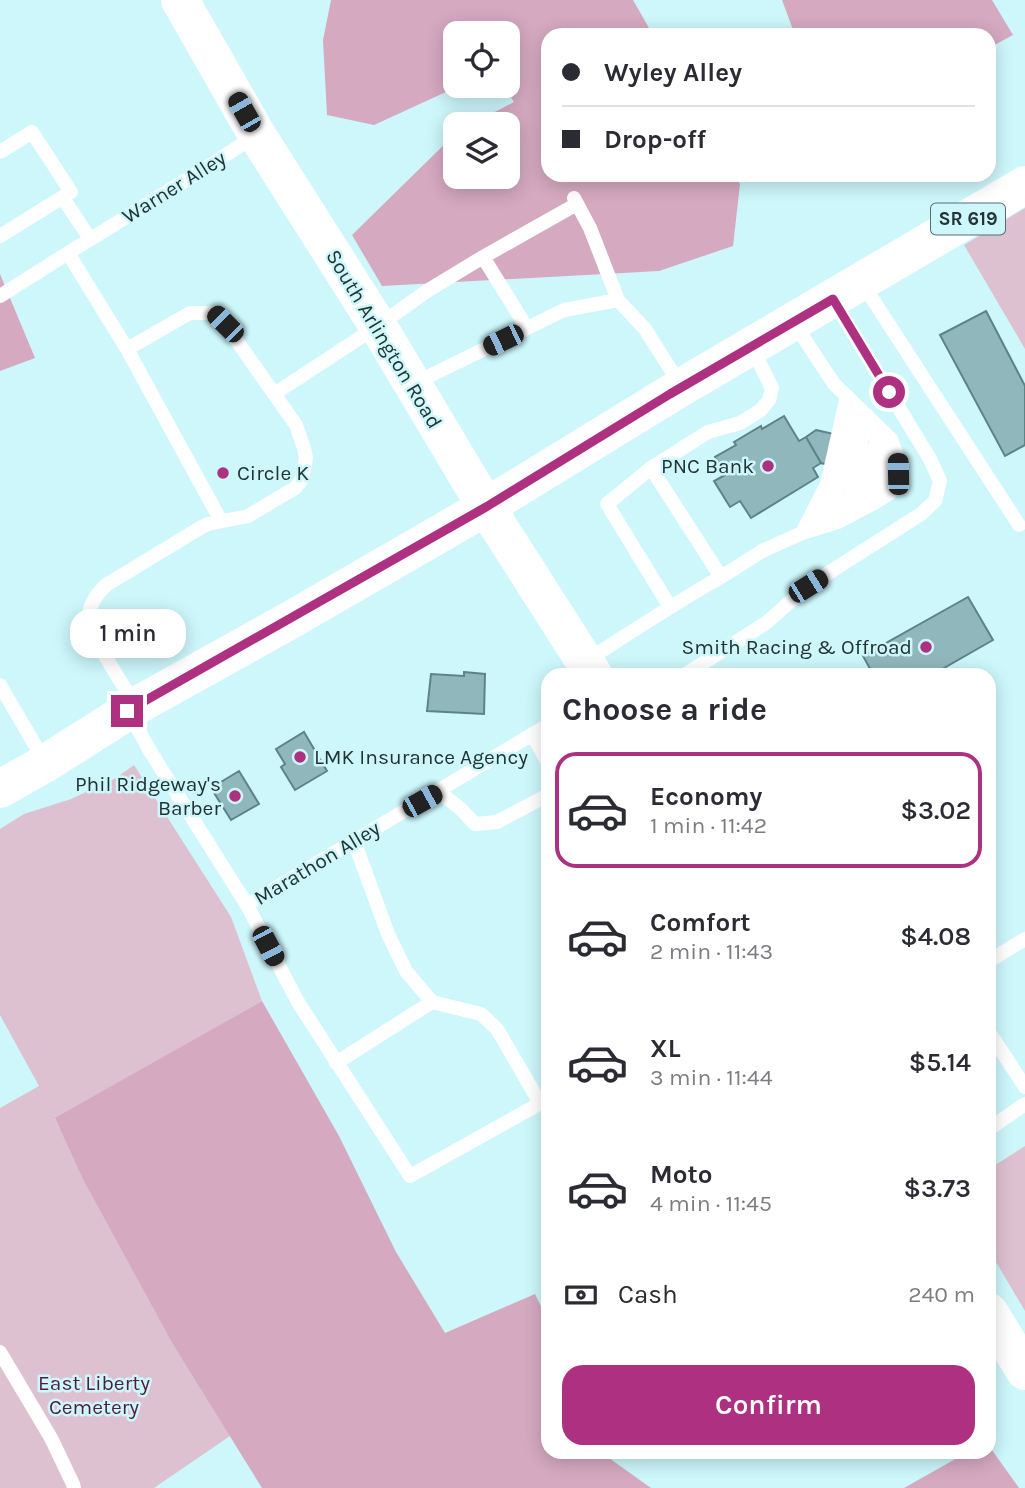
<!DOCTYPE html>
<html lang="en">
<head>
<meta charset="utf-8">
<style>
	:root { --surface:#fff; --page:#f7f7f7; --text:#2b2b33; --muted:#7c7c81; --line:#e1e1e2; --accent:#ae3081 }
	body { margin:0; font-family:Karla,sans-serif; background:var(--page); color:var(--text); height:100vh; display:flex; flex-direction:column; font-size:26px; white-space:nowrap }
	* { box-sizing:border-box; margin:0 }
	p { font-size:23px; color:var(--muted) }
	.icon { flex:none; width:38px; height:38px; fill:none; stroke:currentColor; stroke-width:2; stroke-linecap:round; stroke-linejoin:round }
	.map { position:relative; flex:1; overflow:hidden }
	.details { position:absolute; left:541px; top:668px; width:455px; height:791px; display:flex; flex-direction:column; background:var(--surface); border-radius:21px; box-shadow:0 4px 18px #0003 }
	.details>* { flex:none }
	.guide { position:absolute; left:541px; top:28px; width:455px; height:154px; border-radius:21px; box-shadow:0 4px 18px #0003; display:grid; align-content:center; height:154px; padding:0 21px; background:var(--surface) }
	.controls { position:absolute; left:443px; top:21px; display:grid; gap:14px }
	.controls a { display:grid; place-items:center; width:77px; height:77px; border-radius:14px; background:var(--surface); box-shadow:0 4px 18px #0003; font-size:35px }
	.end { position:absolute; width:32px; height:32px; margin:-16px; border:9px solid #ae3081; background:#fff; box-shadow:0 0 0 4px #fff }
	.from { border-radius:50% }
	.bubble { position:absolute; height:49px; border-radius:21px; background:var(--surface); box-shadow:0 4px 18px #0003; font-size:23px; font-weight:600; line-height:49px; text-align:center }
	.car { position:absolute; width:21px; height:42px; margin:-21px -10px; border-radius:9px; box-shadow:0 0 5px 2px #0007; background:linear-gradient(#222 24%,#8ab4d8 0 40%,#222 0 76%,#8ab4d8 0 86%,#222 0) }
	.guide b { display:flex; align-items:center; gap:24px; height:66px; font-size:26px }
	.guide b+b { border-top:2px solid var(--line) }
	.guide i { width:18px; height:18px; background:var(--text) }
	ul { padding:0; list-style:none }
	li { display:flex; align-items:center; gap:21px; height:116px; margin:0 14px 10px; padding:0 7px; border:4px solid transparent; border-radius:21px }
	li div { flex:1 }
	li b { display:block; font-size:26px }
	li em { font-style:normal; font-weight:600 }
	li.active { border-color:var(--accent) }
	li>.icon { width:63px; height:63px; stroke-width:1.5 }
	h2 { padding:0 21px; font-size:32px; line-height:84px }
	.pay { display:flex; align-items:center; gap:18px; height:77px; padding:0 21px; font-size:26px }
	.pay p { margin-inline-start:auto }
	.primary-button { display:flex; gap:14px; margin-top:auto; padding:14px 21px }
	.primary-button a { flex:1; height:80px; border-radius:21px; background:var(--accent); color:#fff; font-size:28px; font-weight:600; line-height:80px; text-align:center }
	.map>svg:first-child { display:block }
</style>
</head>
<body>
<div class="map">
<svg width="1025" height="1488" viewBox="0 0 1025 1488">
	<rect width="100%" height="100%" fill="#cdf7fb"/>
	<!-- green -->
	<path fill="#dec1d0" d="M1025,208v141l-61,-104z
		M134,765l97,152 31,84 -207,118 120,229 55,88 -76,52h-154v-380l39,-22 -39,-71v-186l24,-15 47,-15 45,-21z
		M1025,1146v165l-36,-61v-81z"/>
	<!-- forest -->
	<path fill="#d5a9c0" d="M331,0h302l20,35h-105v140h186l6,9 -7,62 -74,25 -277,15 -30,-51 103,-101v43h53v-53h-36l42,-22 -10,-16h4v-53h-53v53h4l-85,39 -47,-10 -4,-75z
		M782,0h210l21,35 -24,13v-13h-194z
		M0,274l35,84 -35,13z
		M262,1001l77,135 57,116 49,81 90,-39 13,27v131l54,1 49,35h-389l-87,-140 -92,-169 -28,-61z
		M989,1446l30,42h-115l62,-35 23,-1z"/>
	<!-- building -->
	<path fill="#90b8bc" stroke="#5d8387" stroke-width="2" d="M986,311l39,75v59l-20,11 -65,-121z
		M784,416l15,25 7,-4 15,26 -8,5 5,9 -67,41 -11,-17 -10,6 -16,-26 11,-6 -10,-18 21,-12 -2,-3 27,-16 1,3z
		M816,430l74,17 -7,30 -62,-14 -15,-26z
		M968,597l25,43 -63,36h-56l-11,-20z
		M464,672l21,2 -1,40 -57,-3 4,-37 33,2z
		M304,732l23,39 -32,19 -14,-23 4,-3 -9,-15z
		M239,771l20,33 -28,16 -20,-32z"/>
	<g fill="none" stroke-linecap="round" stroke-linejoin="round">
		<!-- lane -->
		<path stroke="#fff" stroke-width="14" d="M0,152l32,-20 39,60 -71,44
			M63,198l27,41
			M574,198l16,30 28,72
			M483,257l44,71
			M862,283l157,242
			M0,296l68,-43
			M127,349l94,172
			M413,384l151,-74 54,-10 27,29 36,57
			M274,394l104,-68 49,-35 56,-34 94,-53
			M651,468l57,-36 32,-9 21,-13 8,-10 3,-12 -20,-40
			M874,503l17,-63
			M855,513l11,-26 13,-59
			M838,522l13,-29 16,-78
			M819,528l15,-27 24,-94
			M802,533l25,-49 20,-88
			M721,577l43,-27 38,-17 36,-11 36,-19 16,-10 8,-19 -1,-18 -6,-17 -57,-55 -40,-61
			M586,661c45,-29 89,-58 135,-84l-70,-109 -44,36 63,103
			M683,676l83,-53 42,-37 113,-72 14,-13 5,-20 -10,-22 -97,-159
			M0,685l45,77
			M136,706c-11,-19 -46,-69 -47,-88 -1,-13 8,-24 17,-33l94,-57 8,-4 40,-8 47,-28 6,-7 3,-11 2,-12 -2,-10 -8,-23 -71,-101 -11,-11h-24l-63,36 -59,-96 144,-89 44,-29
			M129,713l21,38 97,154 301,-180
			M532,734l16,29
			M438,791l23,18 14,15 22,-2 51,-27
			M354,841l34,93 18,37 26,31 49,12 16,15 43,74
			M247,905l51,97 112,174 138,-77
			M989,961l36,-22
			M989,1032l36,55
			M336,1063l96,-61
			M989,1129l36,-25
			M0,1352l51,86 22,46 1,4"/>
		<!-- secondary -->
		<path stroke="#fff" stroke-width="38" d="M180,0l77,135 121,191 108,181 108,169
			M989,1312l36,59"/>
		<!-- primary -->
		<path stroke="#fff" stroke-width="38" d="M0,789l46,-26 90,-57 151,-84 199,-115 184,-113 355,-209"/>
	</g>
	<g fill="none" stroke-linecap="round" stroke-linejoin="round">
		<!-- route -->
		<path stroke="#ae3081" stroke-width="9" d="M127,711l359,-204 184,-113 163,-95 56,93"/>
	</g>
	<!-- markers -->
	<g fill="#ae3081" stroke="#cdf7fb" stroke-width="2.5">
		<circle cx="768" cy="466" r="7"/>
		<circle cx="223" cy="473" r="7"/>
		<circle cx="926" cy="647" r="7"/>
		<circle cx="300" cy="757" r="7"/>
		<circle cx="235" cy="796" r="7"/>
	</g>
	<g text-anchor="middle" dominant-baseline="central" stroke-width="5" stroke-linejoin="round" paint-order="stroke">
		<!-- shield labels -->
		<rect fill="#cdf7fb" stroke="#556e70" stroke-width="2" x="931" y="203.5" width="74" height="31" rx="5"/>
		<g font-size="19" font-weight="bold" fill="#223334">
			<text x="968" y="219">SR 619</text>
		</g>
		<!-- street labels -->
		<g font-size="21" fill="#223334" stroke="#cdf7fb">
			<text transform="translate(174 187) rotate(-32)">Warner Alley</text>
			<text transform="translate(384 339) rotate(59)">South Arlington Road</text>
			<text transform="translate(317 863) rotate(-31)">Marathon Alley</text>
		</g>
		<!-- poi labels -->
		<g font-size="21" fill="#223334" stroke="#cdf7fb" text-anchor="end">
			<text x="754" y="466">PNC Bank</text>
			<text x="237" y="473" text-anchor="start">Circle K</text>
			<text x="912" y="647">Smith Racing &amp; Offroad</text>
			<text x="314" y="757" text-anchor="start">LMK Insurance Agency</text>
			<text x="221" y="784">Phil Ridgeway's<tspan x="221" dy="24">Barber</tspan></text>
		</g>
		<!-- park labels -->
		<g font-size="21" fill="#521d3d" stroke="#cdf7fb">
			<text x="94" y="1383">East Liberty<tspan x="94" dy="24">Cemetery</tspan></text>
		</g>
	</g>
</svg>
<div class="controls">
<a><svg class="icon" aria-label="locate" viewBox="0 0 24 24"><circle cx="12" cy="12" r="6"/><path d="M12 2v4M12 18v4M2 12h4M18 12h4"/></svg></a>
<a><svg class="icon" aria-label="layers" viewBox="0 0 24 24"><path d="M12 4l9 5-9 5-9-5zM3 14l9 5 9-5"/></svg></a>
</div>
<i class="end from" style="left:889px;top:392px"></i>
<i class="end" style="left:127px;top:711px"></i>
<div class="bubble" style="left:70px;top:609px;width:116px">1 min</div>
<i class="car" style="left:244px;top:112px;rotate:330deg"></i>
<i class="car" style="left:225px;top:324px;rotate:315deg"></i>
<i class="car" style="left:503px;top:340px;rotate:244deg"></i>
<i class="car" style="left:898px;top:474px;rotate:359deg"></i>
<i class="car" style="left:808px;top:586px;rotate:58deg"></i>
<i class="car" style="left:422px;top:801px;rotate:61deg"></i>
<i class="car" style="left:268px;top:946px;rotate:152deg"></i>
<div class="guide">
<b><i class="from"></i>Wyley Alley</b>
<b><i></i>Drop-off</b>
</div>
<section class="details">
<h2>Choose a ride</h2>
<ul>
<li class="active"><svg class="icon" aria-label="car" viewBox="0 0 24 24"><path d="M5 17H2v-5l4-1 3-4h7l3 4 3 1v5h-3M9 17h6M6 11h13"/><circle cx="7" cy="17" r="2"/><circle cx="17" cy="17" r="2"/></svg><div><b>Economy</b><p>1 min · 11:42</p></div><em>$3.02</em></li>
<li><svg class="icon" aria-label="car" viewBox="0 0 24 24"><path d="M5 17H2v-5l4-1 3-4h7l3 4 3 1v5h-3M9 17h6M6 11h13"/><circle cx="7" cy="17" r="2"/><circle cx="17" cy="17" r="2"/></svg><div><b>Comfort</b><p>2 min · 11:43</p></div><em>$4.08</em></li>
<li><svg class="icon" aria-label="car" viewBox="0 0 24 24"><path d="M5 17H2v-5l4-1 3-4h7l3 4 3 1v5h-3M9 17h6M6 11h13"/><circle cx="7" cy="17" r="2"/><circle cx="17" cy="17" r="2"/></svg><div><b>XL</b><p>3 min · 11:44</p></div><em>$5.14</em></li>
<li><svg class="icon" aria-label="car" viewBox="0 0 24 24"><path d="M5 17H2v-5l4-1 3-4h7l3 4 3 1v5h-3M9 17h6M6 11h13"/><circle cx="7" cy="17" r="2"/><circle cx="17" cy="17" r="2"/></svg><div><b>Moto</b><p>4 min · 11:45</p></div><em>$3.73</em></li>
</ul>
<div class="pay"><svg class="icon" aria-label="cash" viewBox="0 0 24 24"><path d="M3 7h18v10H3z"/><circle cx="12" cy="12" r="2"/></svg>Cash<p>240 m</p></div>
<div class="primary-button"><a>Confirm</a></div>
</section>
</div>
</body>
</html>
